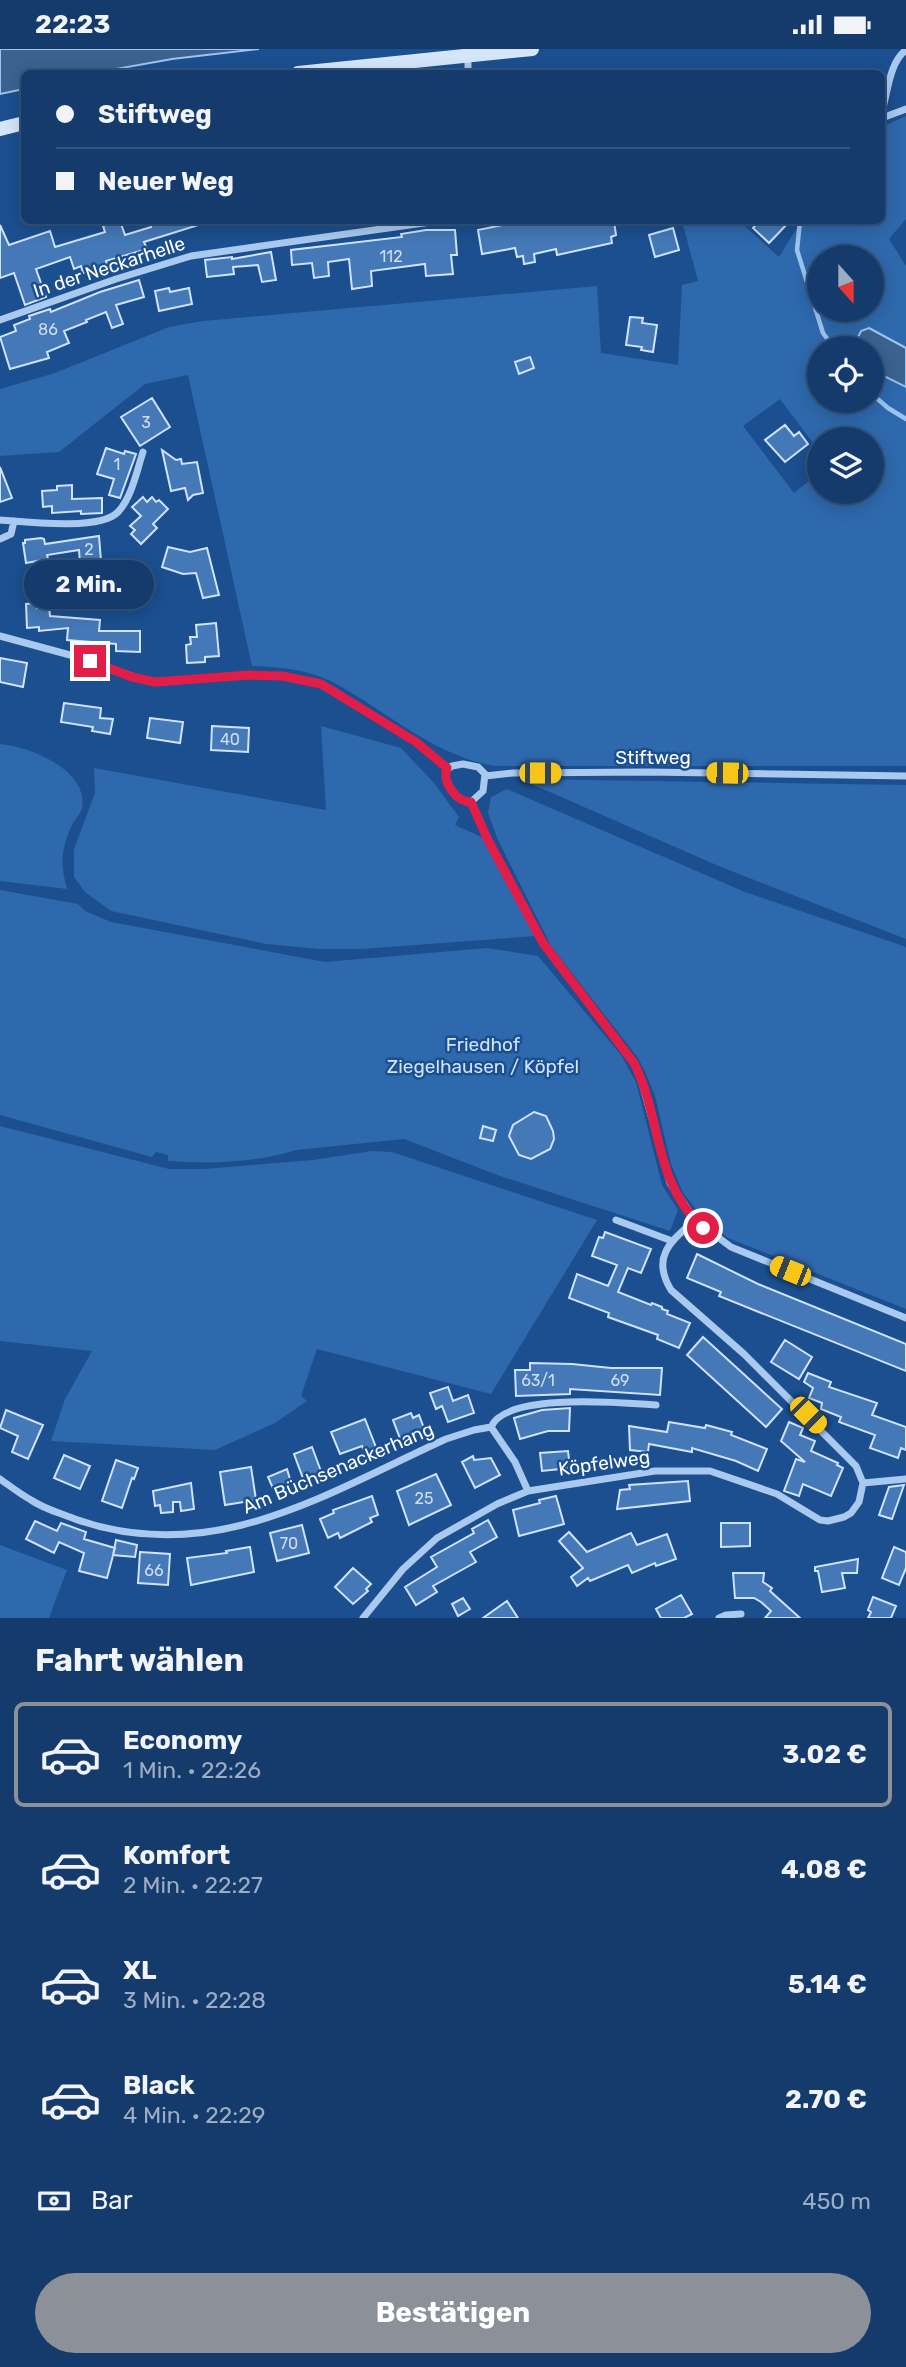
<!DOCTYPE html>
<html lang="de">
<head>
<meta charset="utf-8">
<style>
	:root { --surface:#143b6b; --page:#214673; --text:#f1f3f6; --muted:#9dadc1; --line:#33557e; --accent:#8c9099 }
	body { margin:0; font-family:Rubik,sans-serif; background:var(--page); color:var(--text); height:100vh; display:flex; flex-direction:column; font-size:26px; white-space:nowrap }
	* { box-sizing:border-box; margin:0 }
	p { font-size:23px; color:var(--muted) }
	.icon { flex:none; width:38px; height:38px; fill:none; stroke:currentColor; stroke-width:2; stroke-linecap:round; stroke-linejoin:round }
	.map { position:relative; height:1569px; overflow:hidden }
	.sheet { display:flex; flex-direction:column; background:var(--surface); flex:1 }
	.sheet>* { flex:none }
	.guide { position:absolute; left:21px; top:21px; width:864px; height:154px; border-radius:10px; box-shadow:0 4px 18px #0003,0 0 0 2px var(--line); display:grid; align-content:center; height:154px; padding:0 35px; background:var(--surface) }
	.needle { width:46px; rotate:159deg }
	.buttons { position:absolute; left:807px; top:196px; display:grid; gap:14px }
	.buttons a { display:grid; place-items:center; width:77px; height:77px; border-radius:50%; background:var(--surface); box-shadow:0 4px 18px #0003,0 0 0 2px var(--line); font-size:35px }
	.end { position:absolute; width:32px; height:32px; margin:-16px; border:9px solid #e11d48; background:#fff; box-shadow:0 0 0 4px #fff }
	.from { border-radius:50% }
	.bubble { position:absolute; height:49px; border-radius:24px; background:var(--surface); box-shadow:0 4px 18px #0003,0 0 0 2px var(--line); font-size:23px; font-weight:700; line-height:49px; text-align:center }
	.car { position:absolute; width:21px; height:42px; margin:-21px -10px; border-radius:9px; box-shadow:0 0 5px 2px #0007; background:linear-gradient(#f5c518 24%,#345 0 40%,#f5c518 0 76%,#345 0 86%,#f5c518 0) }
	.guide b { display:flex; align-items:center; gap:24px; height:66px; font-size:26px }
	.guide b+b { border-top:2px solid var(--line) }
	.guide i { width:18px; height:18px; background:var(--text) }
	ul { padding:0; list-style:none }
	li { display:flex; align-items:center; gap:21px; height:105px; margin:0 14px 10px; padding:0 21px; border:4px solid transparent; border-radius:10px }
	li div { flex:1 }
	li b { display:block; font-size:26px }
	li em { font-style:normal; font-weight:700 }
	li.current { border-color:var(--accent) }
	li>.icon { width:63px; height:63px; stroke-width:1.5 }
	h2 { padding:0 35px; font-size:32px; line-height:84px }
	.pay { display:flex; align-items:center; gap:18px; height:77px; padding:0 35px; font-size:26px }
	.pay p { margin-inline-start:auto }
	.button { display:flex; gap:14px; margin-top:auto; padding:14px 35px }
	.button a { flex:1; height:80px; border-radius:42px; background:var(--accent); color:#fff; font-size:28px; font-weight:700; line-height:80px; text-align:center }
	.status { display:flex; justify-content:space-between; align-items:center; height:49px; padding:0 35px; background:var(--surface); direction:ltr }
	.status svg { height:19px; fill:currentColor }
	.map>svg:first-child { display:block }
</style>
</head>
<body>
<div class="status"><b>22:23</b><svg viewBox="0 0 49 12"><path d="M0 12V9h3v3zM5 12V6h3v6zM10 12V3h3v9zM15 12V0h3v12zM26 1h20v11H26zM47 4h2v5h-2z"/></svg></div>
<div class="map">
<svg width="906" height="1569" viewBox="0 0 906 1569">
	<rect width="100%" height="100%" fill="#1b4f8f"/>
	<!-- green -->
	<path fill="#2e69ad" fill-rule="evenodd" d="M906,67v103l-17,20 17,27v500h-411c-61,-10 -107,-54 -159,-82 -24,-14 -57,-17 -84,-18l-64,-291 -43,9 -86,68 -59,4v-67l55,-16 114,-46 34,-6 394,-35 4,67 77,12 4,-80 16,-4 -16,-60h57l40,36 22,-36h81v-94zM819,208h53v53h-53zM819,299h53v53h-53zM780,350l39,52v-12h53v53h-53v-41l-9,29 -16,13 -51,-67z
		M321,677l80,22 33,35 25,34 -4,8 31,14 49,97 -173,13h-42l-54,-5 -155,-33 -26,-19 -11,-15v-28l21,-56 -1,-25 232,42z
		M0,695c29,2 89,26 82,64 -1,6 -8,12 -11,19 -10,24 -11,37 -4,62l-67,-8z
		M520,730l386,6v154l-185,-72z
		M507,740l238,103 161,55v362l-178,-71 -25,-20 -20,-25 -12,-29 -16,-68 -9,-22 -8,-16 -87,-112 -53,-106 -10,-27 3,-16z
		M0,841l78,14 7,7 26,11 214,40 162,-14 51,8 83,99 15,27 26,103 16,25 -8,21 -170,-55 -96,-37 -108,11c-40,13 -86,14 -128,11v-6l-12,-3 -4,5 -152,-42z
		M0,1077l169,43h35l109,-9 59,-9 20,1 205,68 -106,174 -174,-45 -16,47 6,5 -32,22 -60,27 -164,-9 14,-42 27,-48 -92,-10z
		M0,1496l67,25 -18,48h-49z"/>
	<!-- water -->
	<path fill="#3c6290" stroke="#9cc4f0" stroke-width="2" d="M0,0h259l-87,10 -78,14h-70v16l-24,5z
		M869,279l37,20v39l-34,-17v-22h-19l8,-17z"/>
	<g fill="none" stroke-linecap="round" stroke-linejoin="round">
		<!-- stream -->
		<path stroke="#9cc4f0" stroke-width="4.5" d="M800,172l-3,29 26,83 11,15
			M872,345l16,14 18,11"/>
	</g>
	<!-- building -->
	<path fill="#4478b7" stroke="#cfe3fa" stroke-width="2" d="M120,172l5,14 26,-8 -2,-6h55l1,2 -61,19 3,7 -41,12 1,5 -24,7 -2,-7 -7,3 -4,-12 -34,12 10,28 -21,8 -11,-32 -14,5v-53l9,20 41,-14 5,16 50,-15 -2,-6z
		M523,172h91l2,14 -5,2 1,6 -55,12 -1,-6 -22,5 1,8 -11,2 -1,-8 -6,1 -2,-9 -33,6 -4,-24z
		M759,172h31l-21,22 -16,-15z
		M673,179l6,22 -24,7 -6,-22z
		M426,181h29l2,25h-6l2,19 -27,2 -1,-12 -54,7 1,15 -20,3 -3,-30 -21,3 1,14 -15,2 -2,-15 -20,2 -1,-15 111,-13 -1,-3z
		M271,203l5,28 -14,2 -4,-17 -25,2 1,7 -27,3 -2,-17 27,-3v2z
		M139,231l5,17 -28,8 7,19 -11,4 -6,-16 -20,8 1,2 -23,9 5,12 -22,9 2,6 -39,11 -10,-32 16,-6 -2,-6 16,-6 -1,-3 21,-7 1,3 49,-20z
		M169,239l1,4 19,-4 3,16 -33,7 -4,-20z
		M630,268l13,1 -1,5 15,2 -4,27 -12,-2 1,-3 -16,-2z
		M530,308l4,11 -15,6 -4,-12z
		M152,349l18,29 -30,19 -19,-29z
		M785,376l9,11 5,-4 9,12 -23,18 -20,-22z
		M106,399l18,6 1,-3 11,3 -16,44 -11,-3 5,-16 -17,-5z
		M162,401l14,10 5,-1 1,5 15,-2 6,31 -10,2 -5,5 -3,-12 -14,3z
		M0,418l12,31 -12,4z
		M72,436v14l30,-1v15l-21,1v-3l-29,2v-7l-9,1 -1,-16 15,-1v-4z
		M143,448l4,5 5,-5 4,5 3,-2 9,9 -15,15 4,4 -16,16 -10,-10 4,-4 -5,-4 11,-10 -9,-9z
		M99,487l2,25 -21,2 -1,-13 -32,5 1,4 -22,4 -3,-20h2v-3l16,-2 3,1 1,5z
		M168,498l22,5 17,-4 12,47 -16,3 -7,-25 -13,1 -21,-7z
		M37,554v5l12,-2 1,10 50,4 -1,11h41v21l-24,-1v-7l-49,-4 1,-12 -29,3v-4l-12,1 -1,-24z
		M216,574l3,33 -14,1v5l-18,1 -1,-18 5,-1 -1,-7h7l-1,-12z
		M0,609l27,5 -4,24 -23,-5z
		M64,654l37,5 -1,10 13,1 -3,15 -18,-3 1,-4 -32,-5z
		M150,669l33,4 -3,21 -33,-5z
		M212,677l37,2 -1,24 -37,-2z
		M534,1063l12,4 7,15 1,8 -4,10 -19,10 -12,-4 -10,-19 4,-11z
		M483,1077l13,4 -3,11 -13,-3z
		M605,1183l46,17 -10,24 -13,-5 -10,24 33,13 1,-2 10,4v2l6,2 -1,3 23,9 -11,25 -22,-9 1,-4 -50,-18 1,-4 -40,-15 8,-24 31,12 9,-21 -25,-9 7,-19 4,1z
		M697,1205l61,30 148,60v27l-187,-75 2,-4 -34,-14z
		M703,1288l79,72 -16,18 -79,-72z
		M785,1291l27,17 -13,22 -28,-17z
		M530,1314l42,1 39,4h51l-2,27 -90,-6v5l-54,2 -1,-26h15z
		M808,1324l23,9 -2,5 48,16 -5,12 34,12v23l-5,-2 -3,10 -28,-10 5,-13 -36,-13 2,-5 -20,-8 1,-6 -13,-5 4,-10 -9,-6z
		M448,1338l5,14 15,-6 6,18 -26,9 -6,-16 -6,3 -6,-16z
		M570,1359l-1,23h-21l-28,8 -6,-21 28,-8z
		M6,1361l37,15 -15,34 -16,-7 6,-16 -18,-8z
		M411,1364l2,5 6,-3 6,16 -24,10 -8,-21z
		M365,1370l12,31 -11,5 -4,-9 -22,8 -9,-22z
		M669,1373l36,6 1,-3 26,7 -1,3 36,14 -9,22 -22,-10 -44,-13v4l-43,-8 -1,8 -18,-2 -1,-24 38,6z
		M789,1373l14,6 -3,7 15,6 -4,10 27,12 -1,2 6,3 -12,28 -28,-12 -4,12 -15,-5 12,-32 9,3 -24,-21z
		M312,1398l10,27 -18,7 -10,-27z
		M568,1402l2,17 -28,3 -2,-18z
		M64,1406l26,11 -10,23 -26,-11z
		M473,1407l1,4 17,-2 9,17 -25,13 -13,-26z
		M116,1411l22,8 -4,11 -2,-1 -10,30 -20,-7z
		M251,1418l5,33 -31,5 -5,-33z
		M287,1420l5,17 -17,7 -7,-16z
		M436,1425l15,31 -42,20 -12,-34z
		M688,1432l2,20 -73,8 3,-19 10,-1 -1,-4z
		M191,1434l3,26 -13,2 -1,-9h-7v10l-12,1 -1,-8 -5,1 -2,-15z
		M904,1436l-12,34 -13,-4 10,-28z
		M372,1447l6,19 -8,3 2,4 -32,16 -2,-5 -10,5 -8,-19 14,-6 -1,-3z
		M556,1447l8,28 -45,12 -6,-26 27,-7 -1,-3z
		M488,1471l9,17 -27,15 6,10 -43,24 4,6 -21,13 -11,-18 32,-20 -6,-10 43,-24 -2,-4z
		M35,1472l22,10 4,-8 25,9 -2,7 31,9 -8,30 -28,-7 5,-18 -25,-11 -5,11 -28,-14z
		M721,1474h29v23l-29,1z
		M302,1476l7,28 -32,8 -7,-28z
		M569,1483l18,20 44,-19 6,12 30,-11 9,25 -20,7 -1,-3 -23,10 -4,-8 -38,16 -2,-3 -11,8 -6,-9 12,-9 -24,-27z
		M116,1491l21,5 -2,12 -22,-2z
		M250,1498l4,25 -63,13 -4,-27 40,-5 -1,-2z
		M894,1498l12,5v16l-7,17 -17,-7z
		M140,1503l30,2 -2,31 -30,-2z
		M858,1510l-1,14h-15l3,15 -23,4 -4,-21h-3v-4z
		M353,1519l18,16 -5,5 2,2 -15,13 -18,-17z
		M733,1524h31l-1,9 9,6 -2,3 30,27h-35l6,-7 -10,-9 -7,-4h-19z
		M681,1546l11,19 -8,4h-23l-5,-9z
		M873,1548l23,9 -5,12h-23l3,-6 -3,-2z
		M463,1549l7,11 -12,7 -6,-12z
		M507,1552l11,17h-35z"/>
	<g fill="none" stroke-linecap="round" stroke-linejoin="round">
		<!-- street -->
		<path stroke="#a9c9ee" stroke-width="7" d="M468,6v18
			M404,16l16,8
			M882,62c6,-19 7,-48 24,-61
			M882,69l24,-9
			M0,271l116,-41 75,-23 247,-35
			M0,471c26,2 100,11 118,-8 14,-15 19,-42 25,-60
			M0,490l11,-5 3,-13
			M0,587l70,19 74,25 18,2 87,-7 33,1 33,6 17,8 84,52 32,26
			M463,715l15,3 7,7 -2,17 -12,11c-15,-1 -27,-18 -25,-32l6,-4z
			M485,727l28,-3 134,-1 259,4
			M471,753l16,36 56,105 91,120 8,20 28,100 25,37 36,27 175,71
			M616,1171l56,21
			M491,1378l24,35 13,29
			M0,1430c10,7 20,15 31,21 13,9 29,13 44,19 137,49 250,-25 371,-80l28,-9 17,-3c15,-35 131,-24 165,-22
			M863,1434l43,-4
			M363,1569l40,-49 34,-31 60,-34 31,-13 127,-20h55l67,23 43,26 8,1 16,-4 7,-4 8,-11 4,-19 -7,-17 -112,-112 -73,-64c-20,-33 -1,-48 24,-70
			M719,1569l7,-3 15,-1"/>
		<!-- secondary -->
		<path stroke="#d6e6fa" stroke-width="14" d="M298,24l234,-24
			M0,80l24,-6"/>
	</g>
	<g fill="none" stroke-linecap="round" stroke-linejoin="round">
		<!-- route -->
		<path stroke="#e11d48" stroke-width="9" d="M90,612l42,16 23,5 94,-7 33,1 39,8 95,58 31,26c-5,14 9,34 24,34l16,36 56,105 91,120c28,55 19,119 69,165"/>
	</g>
	<g text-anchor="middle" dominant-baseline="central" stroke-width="5" stroke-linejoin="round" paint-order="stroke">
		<!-- number labels -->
		<g font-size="16" fill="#d0dded">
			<text x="391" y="207">112</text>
			<text x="48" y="280">86</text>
			<text x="146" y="373">3</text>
			<text x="117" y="415">1</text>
			<text x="89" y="500">2</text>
			<text x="230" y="690">40</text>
			<text x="538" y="1331">63/1</text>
			<text x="620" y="1331">69</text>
			<text x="424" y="1449">25</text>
			<text x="289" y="1494">70</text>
			<text x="154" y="1521">66</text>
		</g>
		<!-- street labels -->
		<g font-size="19" fill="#fff" stroke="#1b4f8f">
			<text transform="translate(109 218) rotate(-18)">In der Neckarhelle</text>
			<text x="653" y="708">Stiftweg</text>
			<text transform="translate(604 1414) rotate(-8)">Köpfelweg</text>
			<text transform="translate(338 1419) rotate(-23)">Am Büchsenackerhang</text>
		</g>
		<!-- park labels -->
		<g font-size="19" fill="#cfe3fa" stroke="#1b4f8f">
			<text x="483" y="995">Friedhof<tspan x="483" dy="22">Ziegelhausen / Köpfel</tspan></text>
		</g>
	</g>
</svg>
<div class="buttons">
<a><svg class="needle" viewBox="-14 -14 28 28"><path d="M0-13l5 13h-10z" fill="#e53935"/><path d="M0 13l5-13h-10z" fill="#9dadc1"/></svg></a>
<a><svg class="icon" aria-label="locate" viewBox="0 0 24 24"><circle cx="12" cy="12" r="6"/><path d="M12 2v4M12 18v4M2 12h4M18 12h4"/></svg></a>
<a><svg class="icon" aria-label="layers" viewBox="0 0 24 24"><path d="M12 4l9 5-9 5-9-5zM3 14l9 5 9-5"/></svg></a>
</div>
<i class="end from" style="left:703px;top:1179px"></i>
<i class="end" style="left:90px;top:612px"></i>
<div class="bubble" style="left:24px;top:511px;width:130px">2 Min.</div>
<i class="car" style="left:540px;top:724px;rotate:90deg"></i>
<i class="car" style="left:727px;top:724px;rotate:271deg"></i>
<i class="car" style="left:790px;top:1222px;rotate:292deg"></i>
<i class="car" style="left:808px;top:1366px;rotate:135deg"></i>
<div class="guide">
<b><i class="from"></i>Stiftweg</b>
<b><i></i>Neuer Weg</b>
</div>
</div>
<section class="sheet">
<h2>Fahrt wählen</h2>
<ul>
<li class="current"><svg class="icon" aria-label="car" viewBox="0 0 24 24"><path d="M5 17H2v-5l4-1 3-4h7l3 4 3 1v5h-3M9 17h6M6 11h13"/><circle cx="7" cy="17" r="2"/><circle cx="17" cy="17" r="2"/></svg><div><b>Economy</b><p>1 Min. · 22:26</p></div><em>3.02 €</em></li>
<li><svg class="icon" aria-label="car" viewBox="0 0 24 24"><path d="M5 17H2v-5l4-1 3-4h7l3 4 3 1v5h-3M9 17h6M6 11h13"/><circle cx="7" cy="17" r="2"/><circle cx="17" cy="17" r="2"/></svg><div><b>Komfort</b><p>2 Min. · 22:27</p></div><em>4.08 €</em></li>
<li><svg class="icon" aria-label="car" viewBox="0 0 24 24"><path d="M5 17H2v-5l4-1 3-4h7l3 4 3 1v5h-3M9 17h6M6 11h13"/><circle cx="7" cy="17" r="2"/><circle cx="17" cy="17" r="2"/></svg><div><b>XL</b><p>3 Min. · 22:28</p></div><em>5.14 €</em></li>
<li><svg class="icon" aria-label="car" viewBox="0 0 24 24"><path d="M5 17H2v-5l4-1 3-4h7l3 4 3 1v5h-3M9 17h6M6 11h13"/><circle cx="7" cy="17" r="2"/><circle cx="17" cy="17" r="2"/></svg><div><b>Black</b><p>4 Min. · 22:29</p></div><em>2.70 €</em></li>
</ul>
<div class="pay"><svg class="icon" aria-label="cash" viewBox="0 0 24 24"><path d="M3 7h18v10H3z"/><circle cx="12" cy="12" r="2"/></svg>Bar<p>450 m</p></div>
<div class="button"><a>Bestätigen</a></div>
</section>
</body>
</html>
